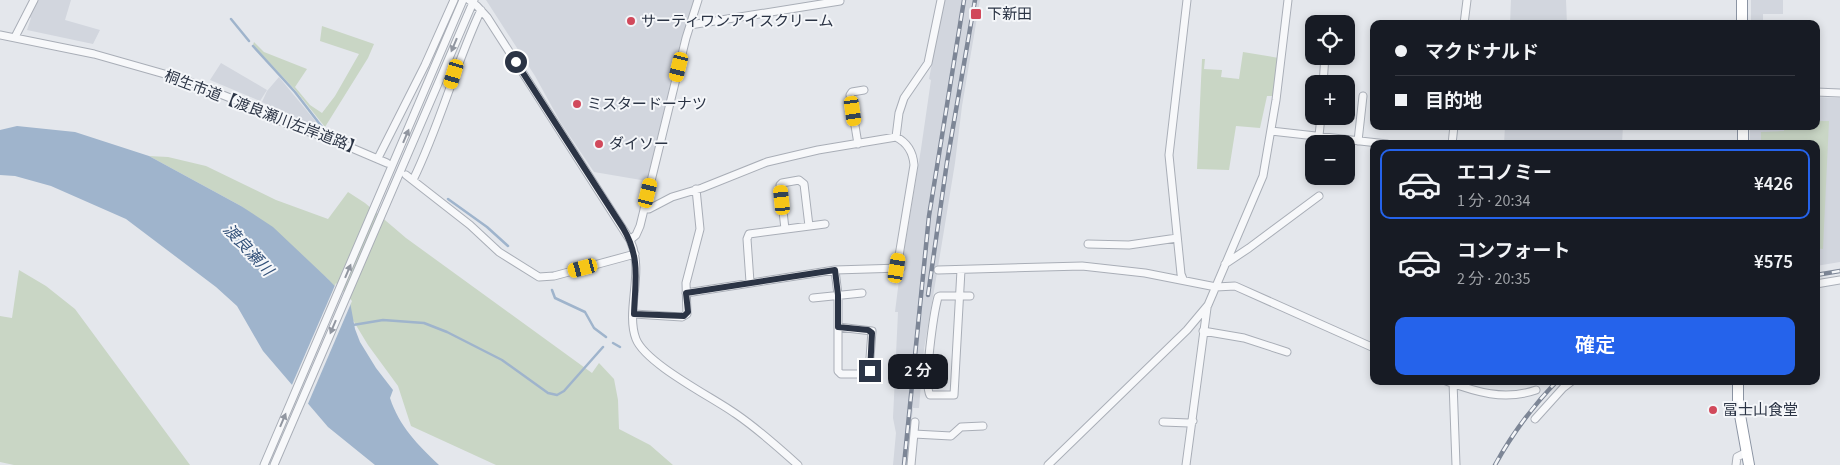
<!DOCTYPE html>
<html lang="ja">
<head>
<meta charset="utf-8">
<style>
	:root { --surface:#171b24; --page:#242831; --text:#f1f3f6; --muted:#9ea1a6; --line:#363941; --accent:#2563eb }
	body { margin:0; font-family:"Source Sans 3","Noto Sans JP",sans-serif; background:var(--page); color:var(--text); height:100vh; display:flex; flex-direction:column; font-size:19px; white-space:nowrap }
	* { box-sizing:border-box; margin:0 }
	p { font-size:16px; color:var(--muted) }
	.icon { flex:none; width:28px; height:28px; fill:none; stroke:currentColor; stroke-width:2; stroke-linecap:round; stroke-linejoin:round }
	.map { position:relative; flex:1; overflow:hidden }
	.side { position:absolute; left:1370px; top:140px; width:450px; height:245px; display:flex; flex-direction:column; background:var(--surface); border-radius:10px; box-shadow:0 2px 8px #0003 }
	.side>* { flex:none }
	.banner { position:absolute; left:1370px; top:20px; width:450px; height:110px; border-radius:10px; box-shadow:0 2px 8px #0003; display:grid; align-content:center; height:110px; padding:0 25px; background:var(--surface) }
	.controls { position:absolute; left:1305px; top:15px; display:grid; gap:10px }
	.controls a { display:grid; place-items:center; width:50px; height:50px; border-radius:10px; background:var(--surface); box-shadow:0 2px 8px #0003; font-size:25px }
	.end { position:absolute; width:22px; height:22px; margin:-11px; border:6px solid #2b3445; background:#fff; box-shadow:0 0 0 2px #fff }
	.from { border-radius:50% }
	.bubble { position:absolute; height:35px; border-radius:10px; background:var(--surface); box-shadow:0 2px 8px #0003; font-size:16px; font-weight:600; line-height:35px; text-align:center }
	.car { position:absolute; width:15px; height:30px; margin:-15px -8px; border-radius:6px; box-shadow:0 0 4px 1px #0007; background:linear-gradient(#f5c518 24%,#345 0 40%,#f5c518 0 76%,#345 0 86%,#f5c518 0) }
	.banner b { display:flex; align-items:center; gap:18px; height:48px; font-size:19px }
	.banner b+b { border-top:1px solid var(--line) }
	.banner i { width:12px; height:12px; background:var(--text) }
	ul { padding:9px 0 0; list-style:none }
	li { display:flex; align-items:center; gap:15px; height:70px; margin:0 10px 8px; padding:0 15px; border:2px solid transparent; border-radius:10px }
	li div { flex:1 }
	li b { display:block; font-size:19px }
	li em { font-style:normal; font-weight:600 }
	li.active { border-color:var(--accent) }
	li>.icon { width:45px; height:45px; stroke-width:1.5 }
	.cta { display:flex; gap:10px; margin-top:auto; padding:10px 25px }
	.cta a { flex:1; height:58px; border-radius:10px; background:var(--accent); color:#fff; font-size:20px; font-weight:600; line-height:58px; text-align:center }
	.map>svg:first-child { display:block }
</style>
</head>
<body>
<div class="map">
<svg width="1840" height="465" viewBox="0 0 1840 465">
	<rect width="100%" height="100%" fill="#e4e7ec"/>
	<!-- built -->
	<path fill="#d2d6de" d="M38,0h33l-6,20 35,10 -7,14 -66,-14 4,-12 -2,-1z
		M486,0h208l-14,44 -33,137 -53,-9 -33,-49 -26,-47z
		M944,0h36l-18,106 -7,57 -17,104h-3l-1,6h3l-13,76 -5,59h-6l-6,57h-14l3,-32 -3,-15 5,-106h-3l5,-40 3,-1 1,-5 -2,-2 19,-115 10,-69 -2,-1z
		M1511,0h55l1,24h-57z
		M1751,0h32v14h-20v9l-12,1z
		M221,63l46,27 -7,11 -50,-21z
		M279,77l38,46 -3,6 -12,-2 -13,-12 -27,-13 5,-11z
		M1816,97l24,1v164l-24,4v-122h-66v-18h66z
		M1505,126h118l-1,18h-118z"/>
	<!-- green -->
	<path fill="#c9d6c5" d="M322,26l52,18 -6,14 -43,69 -29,-36 -43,-46 1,-3 10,10 43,17 -12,18 15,18 12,8 13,-17 24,-42 -39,-13z
		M1243,52l36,6 -5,38h-7l-7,32 -24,-2 -7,44 -32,-1 5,-110h3l-1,10 18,1 -1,7 18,2z
		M1816,121h13l-6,128 -7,-1v-104h-55v-12l23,-1v-4l32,-1z
		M149,156l19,1 38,9 70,34 52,19 20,-27 17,11 41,35 186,135 7,-10 15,16 4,21 1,29 31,16 23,20h-177l-85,-39 -13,-40 -30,-41 -40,-66 -87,-73z
		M19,270l27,16 29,23 115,156h-176l-14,-3v-146l12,2z"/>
	<!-- water -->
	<path fill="#9fb4cc" d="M17,126l58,6 74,24 92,50 32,21 55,52 22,23 5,27 5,13 16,26 17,22 -3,8c9,28 28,47 49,67h-64l-47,-38 -65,-76 -26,-45 -21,-19 -90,-68 -75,-33 -36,-10 -15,-1v-45z"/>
	<!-- pier -->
	<path fill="#e4e7ec" d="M336,283l16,18 -45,105 -16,-19z"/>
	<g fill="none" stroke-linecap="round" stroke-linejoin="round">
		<!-- stream -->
		<path stroke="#9fb4cc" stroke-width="2.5" d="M231,19l18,22
			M253,46l42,46 27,35
			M448,199l39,28 21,19
			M552,290l3,8 30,14 9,16 12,9
			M353,325l30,-5 41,3 23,9 55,28 46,33 9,2 7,-4 39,-44
			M613,343l7,4"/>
		<defs>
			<path id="minor" d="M469,0l8,6 10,11 143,223c15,32 -5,70 6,99 10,25 76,58 100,75 22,15 42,33 62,51
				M1464,24l3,-24
				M690,25l150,-24
				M0,35l94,19 88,25 61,24 52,25 31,9 61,26
				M15,37l19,-37
				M1323,84l2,-28
				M1816,92l24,1
				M1271,131l116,13
				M1319,136l2,-20
				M896,137l3,-24 5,-15 24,-35 13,-63
				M1358,141l5,-45
				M858,144l-8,-49 2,-3 12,-2
				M1452,144l2,-18
				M378,158l47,-93 29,-65
				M406,175l64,50 29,27 40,25 15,-1 81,-22
				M413,180c27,-55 42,-115 68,-170
				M644,209h5l23,-12 30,-9 65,-26 51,-12 78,-13c12,6 17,15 18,28l-17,103
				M785,229l-5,-44 2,-2 17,-3 5,4 5,42
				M630,240l6,-5 4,-9 46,-188 12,-38
				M1088,244l41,1 48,-7
				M1225,264l24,-16 70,-52
				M835,270l3,25v76l3,3h26l2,-3 3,-40 -34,-4
				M938,270l144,-4 63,7 71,14 19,-1 139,62
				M961,270l-7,125h-24c-7,-11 4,-83 8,-98l2,-1h30
				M1183,279l-2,-5 -12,-119 18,-155
				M750,282l-3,-43 2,-5 76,-10
				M1816,284l24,-4
				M686,293l149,-23 66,-2
				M813,298l49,-5
				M634,314l48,3 5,-3 -1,-31 14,-54 -4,-40
				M1203,331l41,7 43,14
				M1446,381c30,11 58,20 90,9
				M1453,382l3,83
				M1535,419l28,-31 9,-7
				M1163,422l26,1 4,-2
				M914,434l37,2 10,-9 22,-1
				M264,465l199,-465
				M274,465l200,-465
				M911,465l4,-43
				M1048,465l139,-135 21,-25 55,-129 13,-76 12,-100
				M1186,465l21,-157
				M1736,465l1,-8 10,-5"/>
			<path id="highway" d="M1742,0v24
				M1743,126v18
				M1738,381v23l11,61"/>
		</defs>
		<!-- minor casing -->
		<use href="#minor" stroke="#a9aeb7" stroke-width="9"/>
		<!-- highway casing -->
		<use href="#highway" stroke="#8b94a3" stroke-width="12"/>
		<!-- minor -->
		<use href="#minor" stroke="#f7f8fa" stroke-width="7"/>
		<!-- highway -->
		<use href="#highway" stroke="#fff" stroke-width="10"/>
		<defs>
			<path id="rail" d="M1816,275l24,-4
				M928,295l19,-133 28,-162
				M904,465l25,-249 35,-216
				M1495,465c17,-31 37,-58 62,-84"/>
		</defs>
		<!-- rail casing -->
		<use href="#rail" stroke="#7d8696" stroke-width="4.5"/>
		<!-- rail -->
		<use href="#rail" stroke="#f4f6f9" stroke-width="2.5" stroke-dasharray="8" stroke-linecap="butt"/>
	</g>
	<!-- one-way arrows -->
	<defs><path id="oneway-solid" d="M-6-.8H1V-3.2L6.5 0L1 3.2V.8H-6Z" transform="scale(1.25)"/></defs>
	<g fill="#9196a0">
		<use href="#oneway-solid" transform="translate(454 45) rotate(113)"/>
		<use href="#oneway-solid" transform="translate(406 136) rotate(-67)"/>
		<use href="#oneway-solid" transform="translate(348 271) rotate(-67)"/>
		<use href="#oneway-solid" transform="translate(333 327) rotate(113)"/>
		<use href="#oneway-solid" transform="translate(283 420) rotate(-67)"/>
	</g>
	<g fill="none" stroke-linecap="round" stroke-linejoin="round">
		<!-- route -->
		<path stroke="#2b3445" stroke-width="6" d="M516,62l107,166c18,30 12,53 11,86l50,2 4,-4 -2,-19 149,-23 3,25v32l30,3 4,3 -2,38"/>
	</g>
	<!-- markers -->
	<g fill="#d1495b" stroke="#f4f6f9" stroke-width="2">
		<rect x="970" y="8" width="12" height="12" rx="2.5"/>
		<circle cx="631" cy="21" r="5"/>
		<circle cx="577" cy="104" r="5"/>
		<circle cx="599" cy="144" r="5"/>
		<circle cx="1713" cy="410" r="5"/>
	</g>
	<g text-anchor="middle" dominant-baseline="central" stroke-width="4" stroke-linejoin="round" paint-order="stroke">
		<!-- poi labels -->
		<g font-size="15" fill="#2b3445" stroke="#f4f6f9" text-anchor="start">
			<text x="987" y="14">下新田</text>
			<text x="641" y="21">サーティワンアイスクリーム</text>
			<text x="587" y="104">ミスタードーナツ</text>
			<text x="609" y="144">ダイソー</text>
			<text x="1723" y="410">冨士山食堂</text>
		</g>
		<!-- street labels -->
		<g font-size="15" fill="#2b3445" stroke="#f4f6f9">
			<text transform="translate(263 113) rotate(21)">桐生市道【渡良瀬川左岸道路】</text>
		</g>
		<!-- water labels -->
		<g font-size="16" font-style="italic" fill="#34527a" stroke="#f4f6f9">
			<text transform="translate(248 250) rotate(47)">渡良瀬川</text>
		</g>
	</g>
</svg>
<div class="controls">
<a><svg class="icon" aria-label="locate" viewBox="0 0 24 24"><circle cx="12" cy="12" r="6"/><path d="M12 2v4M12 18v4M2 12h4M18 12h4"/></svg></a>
<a>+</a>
<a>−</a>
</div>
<i class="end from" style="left:516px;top:62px"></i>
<i class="end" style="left:870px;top:371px"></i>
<div class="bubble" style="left:888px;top:354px;width:60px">2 分</div>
<i class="car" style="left:679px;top:67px;rotate:194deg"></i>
<i class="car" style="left:454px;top:74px;rotate:197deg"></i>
<i class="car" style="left:853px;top:111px;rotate:172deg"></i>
<i class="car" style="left:648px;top:193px;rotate:14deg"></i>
<i class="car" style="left:782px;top:200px;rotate:354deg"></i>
<i class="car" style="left:583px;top:268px;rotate:255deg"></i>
<i class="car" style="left:897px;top:268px;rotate:9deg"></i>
<div class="banner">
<b><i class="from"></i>マクドナルド</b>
<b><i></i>目的地</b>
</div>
<section class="side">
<ul>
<li class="active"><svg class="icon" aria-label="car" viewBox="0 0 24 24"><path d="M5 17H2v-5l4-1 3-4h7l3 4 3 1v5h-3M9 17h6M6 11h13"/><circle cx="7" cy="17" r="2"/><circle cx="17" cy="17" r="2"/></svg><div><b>エコノミー</b><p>1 分 · 20:34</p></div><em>¥426</em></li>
<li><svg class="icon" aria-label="car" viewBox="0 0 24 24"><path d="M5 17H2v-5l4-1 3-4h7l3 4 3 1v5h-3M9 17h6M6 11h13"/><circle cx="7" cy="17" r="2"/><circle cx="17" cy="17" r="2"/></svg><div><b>コンフォート</b><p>2 分 · 20:35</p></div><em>¥575</em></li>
</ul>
<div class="cta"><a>確定</a></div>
</section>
</div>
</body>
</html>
